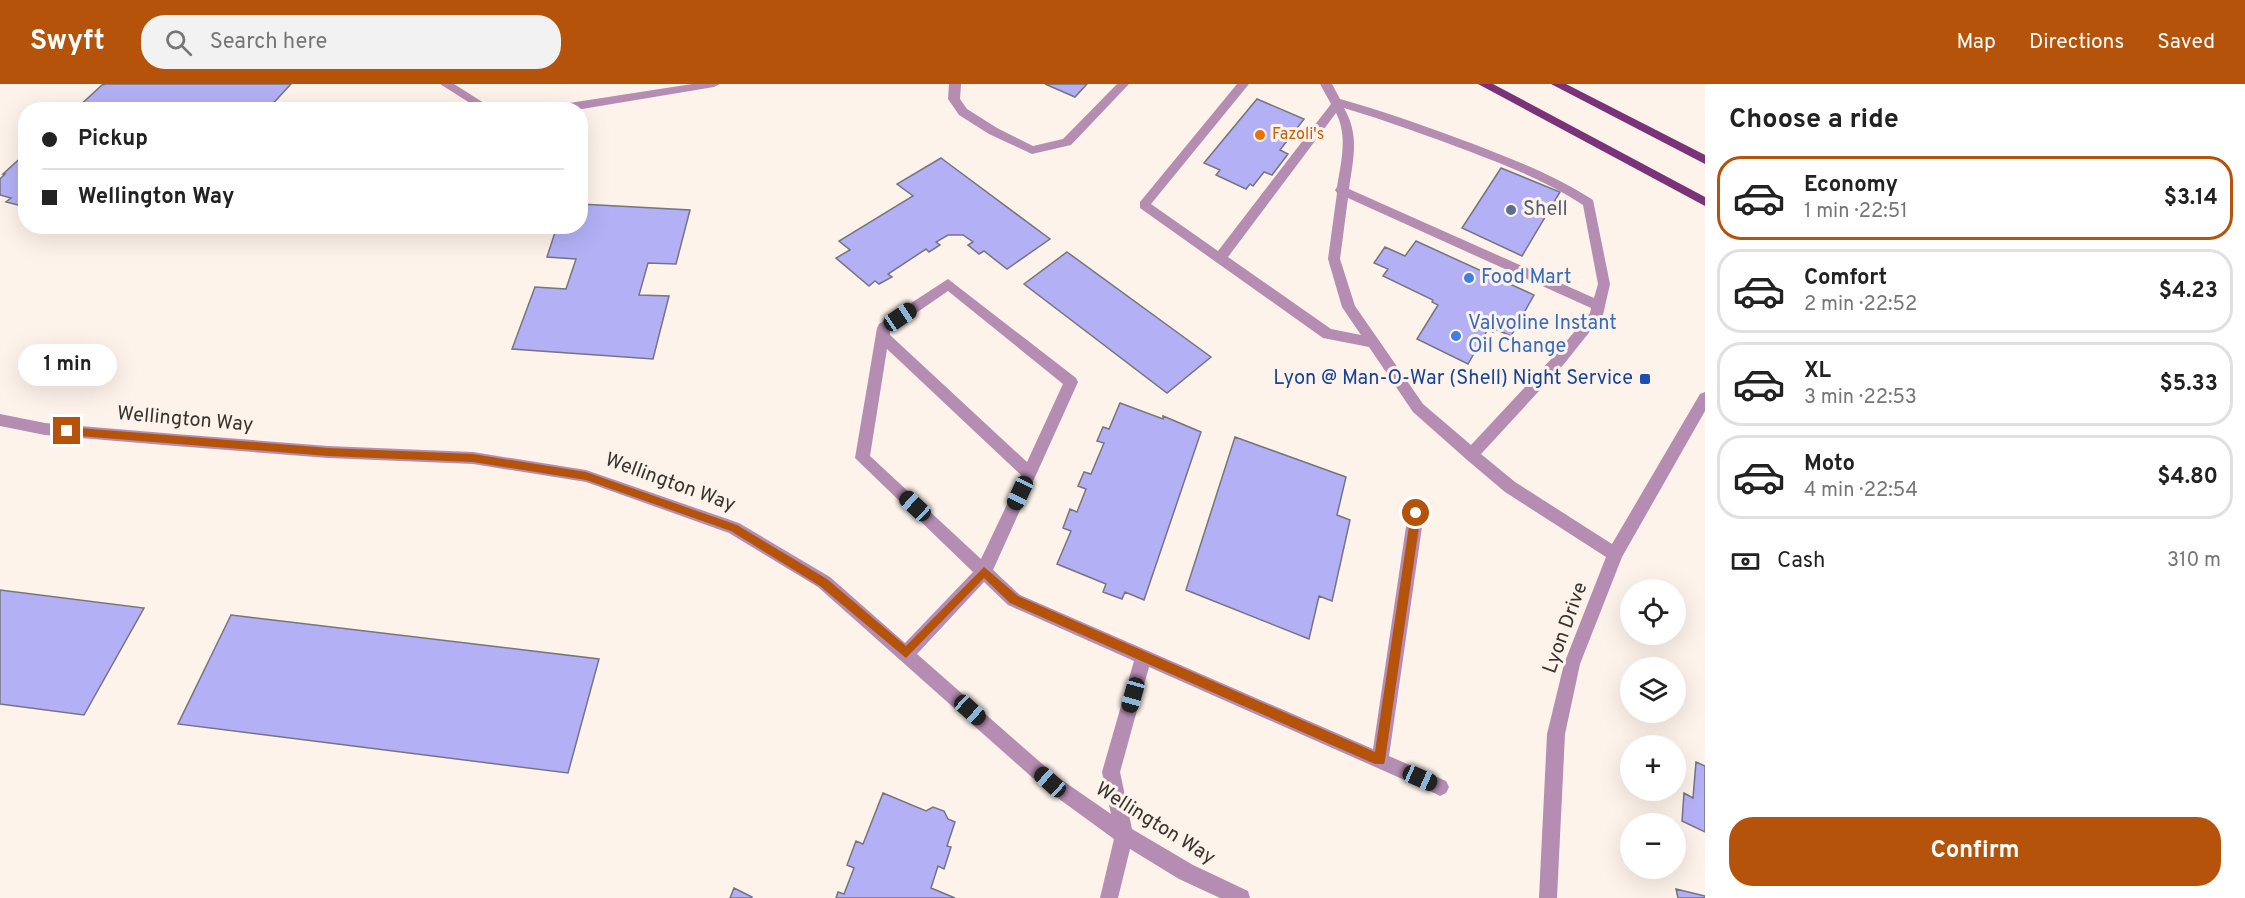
<!DOCTYPE html>
<html lang="en">
<head>
<meta charset="utf-8">
<style>
	:root { --surface:#fff; --page:#f2f2f2; --text:#222; --muted:#767676; --line:#e0e0e0; --accent:#b45309 }
	body { margin:0; font-family:Overpass,sans-serif; background:var(--page); color:var(--text); height:100vh; display:flex; flex-direction:column; font-size:22px; white-space:nowrap }
	* { box-sizing:border-box; margin:0 }
	p { font-size:20px; color:var(--muted) }
	.icon { flex:none; width:33px; height:33px; fill:none; stroke:currentColor; stroke-width:2; stroke-linecap:round; stroke-linejoin:round }
	.map { position:relative; flex:1; overflow:hidden }
	.drawer { display:flex; flex-direction:column; background:var(--surface); width:540px }
	.drawer>* { flex:none }
	.guide { position:absolute; left:18px; top:18px; width:570px; height:132px; border-radius:24px; box-shadow:0 6px 24px #0002; display:grid; align-content:center; height:132px; padding:0 24px; background:var(--surface) }
	.fabs { position:absolute; left:1620px; top:495px; display:grid; gap:12px }
	.fabs a { display:grid; place-items:center; width:66px; height:66px; border-radius:50%; background:var(--surface); box-shadow:0 6px 24px #0002; font-size:30px }
	.end { position:absolute; width:27px; height:27px; margin:-14px; border:8px solid #b45309; background:#fff; box-shadow:0 0 0 3px #fff }
	.from { border-radius:50% }
	.bubble { position:absolute; height:42px; border-radius:21px; background:var(--surface); box-shadow:0 6px 24px #0002; font-size:20px; font-weight:700; line-height:42px; text-align:center }
	.car { position:absolute; width:18px; height:36px; margin:-18px -9px; border-radius:8px; box-shadow:0 0 4px 2px #0007; background:linear-gradient(#222 24%,#8ab4d8 0 40%,#222 0 76%,#8ab4d8 0 86%,#222 0) }
	.guide b { display:flex; align-items:center; gap:21px; height:57px; font-size:22px }
	.guide b+b { border-top:2px solid var(--line) }
	.guide i { width:15px; height:15px; background:var(--text) }
	ul { padding:0; list-style:none }
	li { display:flex; align-items:center; gap:18px; height:84px; margin:0 12px 9px; padding:0 12px; border:3px solid var(--line); border-radius:24px }
	li div { flex:1 }
	li b { display:block; font-size:22px }
	li em { font-style:normal; font-weight:700 }
	li.current { border-color:var(--accent) }
	li>.icon { width:54px; height:54px; stroke-width:1.5 }
	h2 { padding:0 24px; font-size:27px; line-height:72px }
	.pay { display:flex; align-items:center; gap:15px; height:66px; padding:0 24px; font-size:22px }
	.pay p { margin-inline-start:auto }
	.action { display:flex; gap:12px; margin-top:auto; padding:12px 24px }
	.action a { flex:1; height:69px; border-radius:24px; background:var(--accent); color:#fff; font-size:24px; font-weight:700; line-height:69px; text-align:center }
	header { display:flex; align-items:center; gap:36px; box-sizing:border-box; height:84px; padding:0 30px; background:var(--accent); color:#fff }
	header strong { font-size:28px }
	nav { display:flex; gap:33px; margin-inline-start:auto; font-size:21px }
	.search { width:420px; height:54px; background:var(--page); display:flex; align-items:center; gap:15px; box-sizing:border-box; padding:0 21px; border-radius:24px; color:var(--muted); font-size:22px }
	main { display:flex; flex:1; min-height:0 }
	.map>svg:first-child { display:block }
</style>
</head>
<body>
<header>
<strong>Swyft</strong>
<div class="search"><svg class="icon" aria-label="search" viewBox="0 0 24 24"><circle cx="10" cy="10" r="6"/><path d="M15 15l6 6"/></svg>Search here</div>
<nav><a>Map</a><a>Directions</a><a>Saved</a></nav>
</header>
<main>
<div class="map">
<svg width="1705" height="814" viewBox="0 0 1705 814">
	<rect width="100%" height="100%" fill="#fdf3ea"/>
	<!-- building -->
	<path fill="#b3b0f6" stroke="#75757f" stroke-width="1.5" d="M106,0h185l-24,26h-192l27,-25z
		M1045,0h42l-12,13z
		M1257,15l47,20 -24,31 8,4 -16,21 -8,-3 -11,14 -3,-2 -4,5 -30,-14 4,-5 -16,-7z
		M26,69v54l-20,-5 5,-4 -11,-3v-16l5,-5h-2z
		M941,74l109,81 -43,30 -23,-18 -5,3 -11,-9 5,-3 -10,-7h-15l-12,7 4,3 -11,7 -3,-3 -38,25 4,3 -13,7 -4,-3 -6,5 -33,-28 14,-8 -11,-9 74,-45 -16,-12z
		M1501,84l59,24 -38,64 -60,-28z
		M580,120l110,6 -14,54 -28,-1 -9,32 30,1 -16,63 -141,-10 23,-62 31,2 10,-30 -29,-2 10,-31h23z
		M111,142h43l-4,5 -19,-4 -3,3z
		M1416,157l118,54 -23,41 -16,-7 -2,3 -5,-3 -20,35 -51,-25 21,-34 -6,-3 1,-2 -50,-24 5,-7 -14,-6 11,-16 20,9z
		M1067,168l144,105 -44,36 -143,-109z
		M1120,319l43,16v-3l38,16 -57,168 -19,-8 -3,7 -19,-7 3,-8 -49,-20 14,-33 -8,-3 7,-19 7,3 9,-23 -8,-3 6,-14 7,2 13,-31 -7,-2 6,-14 6,2z
		M1235,353l111,40 -9,38 13,5 -18,81 -13,-5 -10,43 -123,-49z
		M0,506l144,18 -60,107 -84,-11z
		M231,531l368,44 -31,114 -390,-49z
		M1696,678l9,4v66l-23,-11 2,-28 9,5z
		M883,709l43,18 7,-4 11,4 4,8 7,3 -8,24 4,1 -7,22 -6,-3 -7,22 24,10h-119l2,-6 6,2 10,-26 -7,-3 9,-24 7,3z
		M734,804l18,9 -1,1h-21z
		M1676,805l29,7v2h-27z"/>
	<g fill="none" stroke-linecap="round" stroke-linejoin="round">
		<!-- minor -->
		<path fill="#b58cb2" fill-rule="evenodd" d="M440,0h14l41,26h-14z
			M692,0h28l-6,3 -138,23h-31l5,-4z
			M949,0h12l-1,15 7,10 30,19 36,18 30,-7 54,-55h12l-58,61 -39,9 -43,-20 -30,-19 -11,-16z
			M1237,0h12l-98,120 67,47 113,-147 -11,-20h12l8,15c46,13 91,29 136,46 41,16 80,31 117,55l17,84 -7,31 -39,49 -83,90 34,28 97,62 88,-150 5,-2v19l-83,146 -42,107 -15,70 -8,164h-18l8,-164 17,-70 42,-107 -101,-65 -39,-33 -53,-47 -44,-65 -46,-9 -183,-130v-6zM1344,24c43,13 85,28 127,44 39,15 77,30 112,53l15,79 -4,14 -245,-109c4,-30 11,-53 -5,-81zM1336,29c12,23 5,49 1,74l-2,3 2,3 -9,66 14,48 19,28 -30,-6 -103,-72zM1348,114l243,110 -1,5 -36,43 -83,89 -48,-41 -68,-98 -15,-47z
			M948,195l128,99 2,4 -85,188 27,25 353,154 35,-236 3,-5 5,-2 5,2 3,5 -35,243 57,25 3,6 -3,6 -6,3 -6,-3 -285,-126 -29,105 12,57 61,36 55,26 2,7h-30l-41,-19 -49,-30 -12,49h-18l14,-59 -70,-51 -226,-201 -89,-54 -143,-51 -113,-18 -145,-6 -152,-12 -131,-11 -45,-9v-12l45,9 131,11 152,12 145,6 113,18 153,53 91,54 75,66 68,-71 -118,-114 22,-130 2,-4zM948,207l115,93 -36,78 -137,-127v-4zM887,265l134,126 -40,84 -111,-103zM984,498l24,23 126,56 -32,111 9,42 -55,-38 -139,-122z"/>
		<!-- major -->
		<path fill="#7a3278" fill-rule="evenodd" d="M1478,0h15l212,113v9z
			M1551,0h15l139,71v9z"/>
	</g>
	<!-- route -->
	<path fill="#b45309" d="M67,343l261,21 145,6 113,18 151,53 90,54 79,67 78,-79 34,29 357,156 36,-239 5,-4 5,4 -36,247 -1,4h-9l-365,-161 -26,-25 -78,80 -86,-72 -89,-55 -145,-51 -113,-18 -145,-6 -261,-21 -5,-4z"/>
	<!-- markers -->
	<circle fill="#e8710a" stroke="#fdf3ea" stroke-width="2" cx="1260" cy="51" r="6"/>
	<circle fill="#5c6f8a" stroke="#fdf3ea" stroke-width="2" cx="1511" cy="126" r="6"/>
	<g fill="#3f7fe0" stroke="#fdf3ea" stroke-width="2">
		<circle cx="1469" cy="194" r="6"/>
		<circle cx="1456" cy="252" r="6"/>
	</g>
	<rect fill="#1a4fb4" stroke="#fdf3ea" stroke-width="2" x="1639" y="289" width="12" height="12" rx="3"/>
	<g text-anchor="middle" dominant-baseline="central" stroke-width="6" stroke-linejoin="round" paint-order="stroke">
		<!-- far-food labels -->
		<g font-size="16" fill="#c56008" stroke="#fdf3ea" text-anchor="start">
			<text x="1272" y="51">Fazoli's</text>
		</g>
		<!-- service labels -->
		<g font-size="20" fill="#4e5e75" stroke="#fdf3ea" text-anchor="start">
			<text x="1523" y="126">Shell</text>
		</g>
		<!-- shop labels -->
		<g font-size="20" fill="#366cbe" stroke="#fdf3ea" text-anchor="start">
			<text x="1481" y="194">Food Mart</text>
			<text x="1468" y="240">Valvoline Instant<tspan x="1468" dy="23">Oil Change</tspan></text>
		</g>
		<!-- transit labels -->
		<g font-size="20" fill="#164399" stroke="#fdf3ea" text-anchor="end">
			<text x="1633" y="295">Lyon @ Man-O-War (Shell) Night Service</text>
		</g>
		<!-- street labels -->
		<g font-size="20" fill="#37332f" stroke="#fdf3ea">
			<text transform="translate(185 336) rotate(5)">Wellington Way</text>
			<text transform="translate(670 399) rotate(20)">Wellington Way</text>
			<text transform="translate(1566 544) rotate(-70)">Lyon Drive</text>
			<text transform="translate(1155 740) rotate(32)">Wellington Way</text>
		</g>
	</g>
</svg>
<div class="fabs">
<a><svg class="icon" aria-label="locate" viewBox="0 0 24 24"><circle cx="12" cy="12" r="6"/><path d="M12 2v4M12 18v4M2 12h4M18 12h4"/></svg></a>
<a><svg class="icon" aria-label="layers" viewBox="0 0 24 24"><path d="M12 4l9 5-9 5-9-5zM3 14l9 5 9-5"/></svg></a>
<a>+</a>
<a>−</a>
</div>
<i class="end from" style="left:1416px;top:429px"></i>
<i class="end" style="left:67px;top:347px"></i>
<div class="bubble" style="left:18px;top:260px;width:99px">1 min</div>
<i class="car" style="left:900px;top:233px;rotate:56deg"></i>
<i class="car" style="left:1020px;top:409px;rotate:205deg"></i>
<i class="car" style="left:915px;top:422px;rotate:313deg"></i>
<i class="car" style="left:1133px;top:611px;rotate:196deg"></i>
<i class="car" style="left:970px;top:626px;rotate:132deg"></i>
<i class="car" style="left:1420px;top:694px;rotate:114deg"></i>
<i class="car" style="left:1050px;top:698px;rotate:312deg"></i>
<div class="guide">
<b><i class="from"></i>Pickup</b>
<b><i></i>Wellington Way</b>
</div>
</div>
<section class="drawer">
<h2>Choose a ride</h2>
<ul>
<li class="current"><svg class="icon" aria-label="car" viewBox="0 0 24 24"><path d="M5 17H2v-5l4-1 3-4h7l3 4 3 1v5h-3M9 17h6M6 11h13"/><circle cx="7" cy="17" r="2"/><circle cx="17" cy="17" r="2"/></svg><div><b>Economy</b><p>1 min · 22:51</p></div><em>$3.14</em></li>
<li><svg class="icon" aria-label="car" viewBox="0 0 24 24"><path d="M5 17H2v-5l4-1 3-4h7l3 4 3 1v5h-3M9 17h6M6 11h13"/><circle cx="7" cy="17" r="2"/><circle cx="17" cy="17" r="2"/></svg><div><b>Comfort</b><p>2 min · 22:52</p></div><em>$4.23</em></li>
<li><svg class="icon" aria-label="car" viewBox="0 0 24 24"><path d="M5 17H2v-5l4-1 3-4h7l3 4 3 1v5h-3M9 17h6M6 11h13"/><circle cx="7" cy="17" r="2"/><circle cx="17" cy="17" r="2"/></svg><div><b>XL</b><p>3 min · 22:53</p></div><em>$5.33</em></li>
<li><svg class="icon" aria-label="car" viewBox="0 0 24 24"><path d="M5 17H2v-5l4-1 3-4h7l3 4 3 1v5h-3M9 17h6M6 11h13"/><circle cx="7" cy="17" r="2"/><circle cx="17" cy="17" r="2"/></svg><div><b>Moto</b><p>4 min · 22:54</p></div><em>$4.80</em></li>
</ul>
<div class="pay"><svg class="icon" aria-label="cash" viewBox="0 0 24 24"><path d="M3 7h18v10H3z"/><circle cx="12" cy="12" r="2"/></svg>Cash<p>310 m</p></div>
<div class="action"><a>Confirm</a></div>
</section>
</main>
</body>
</html>
